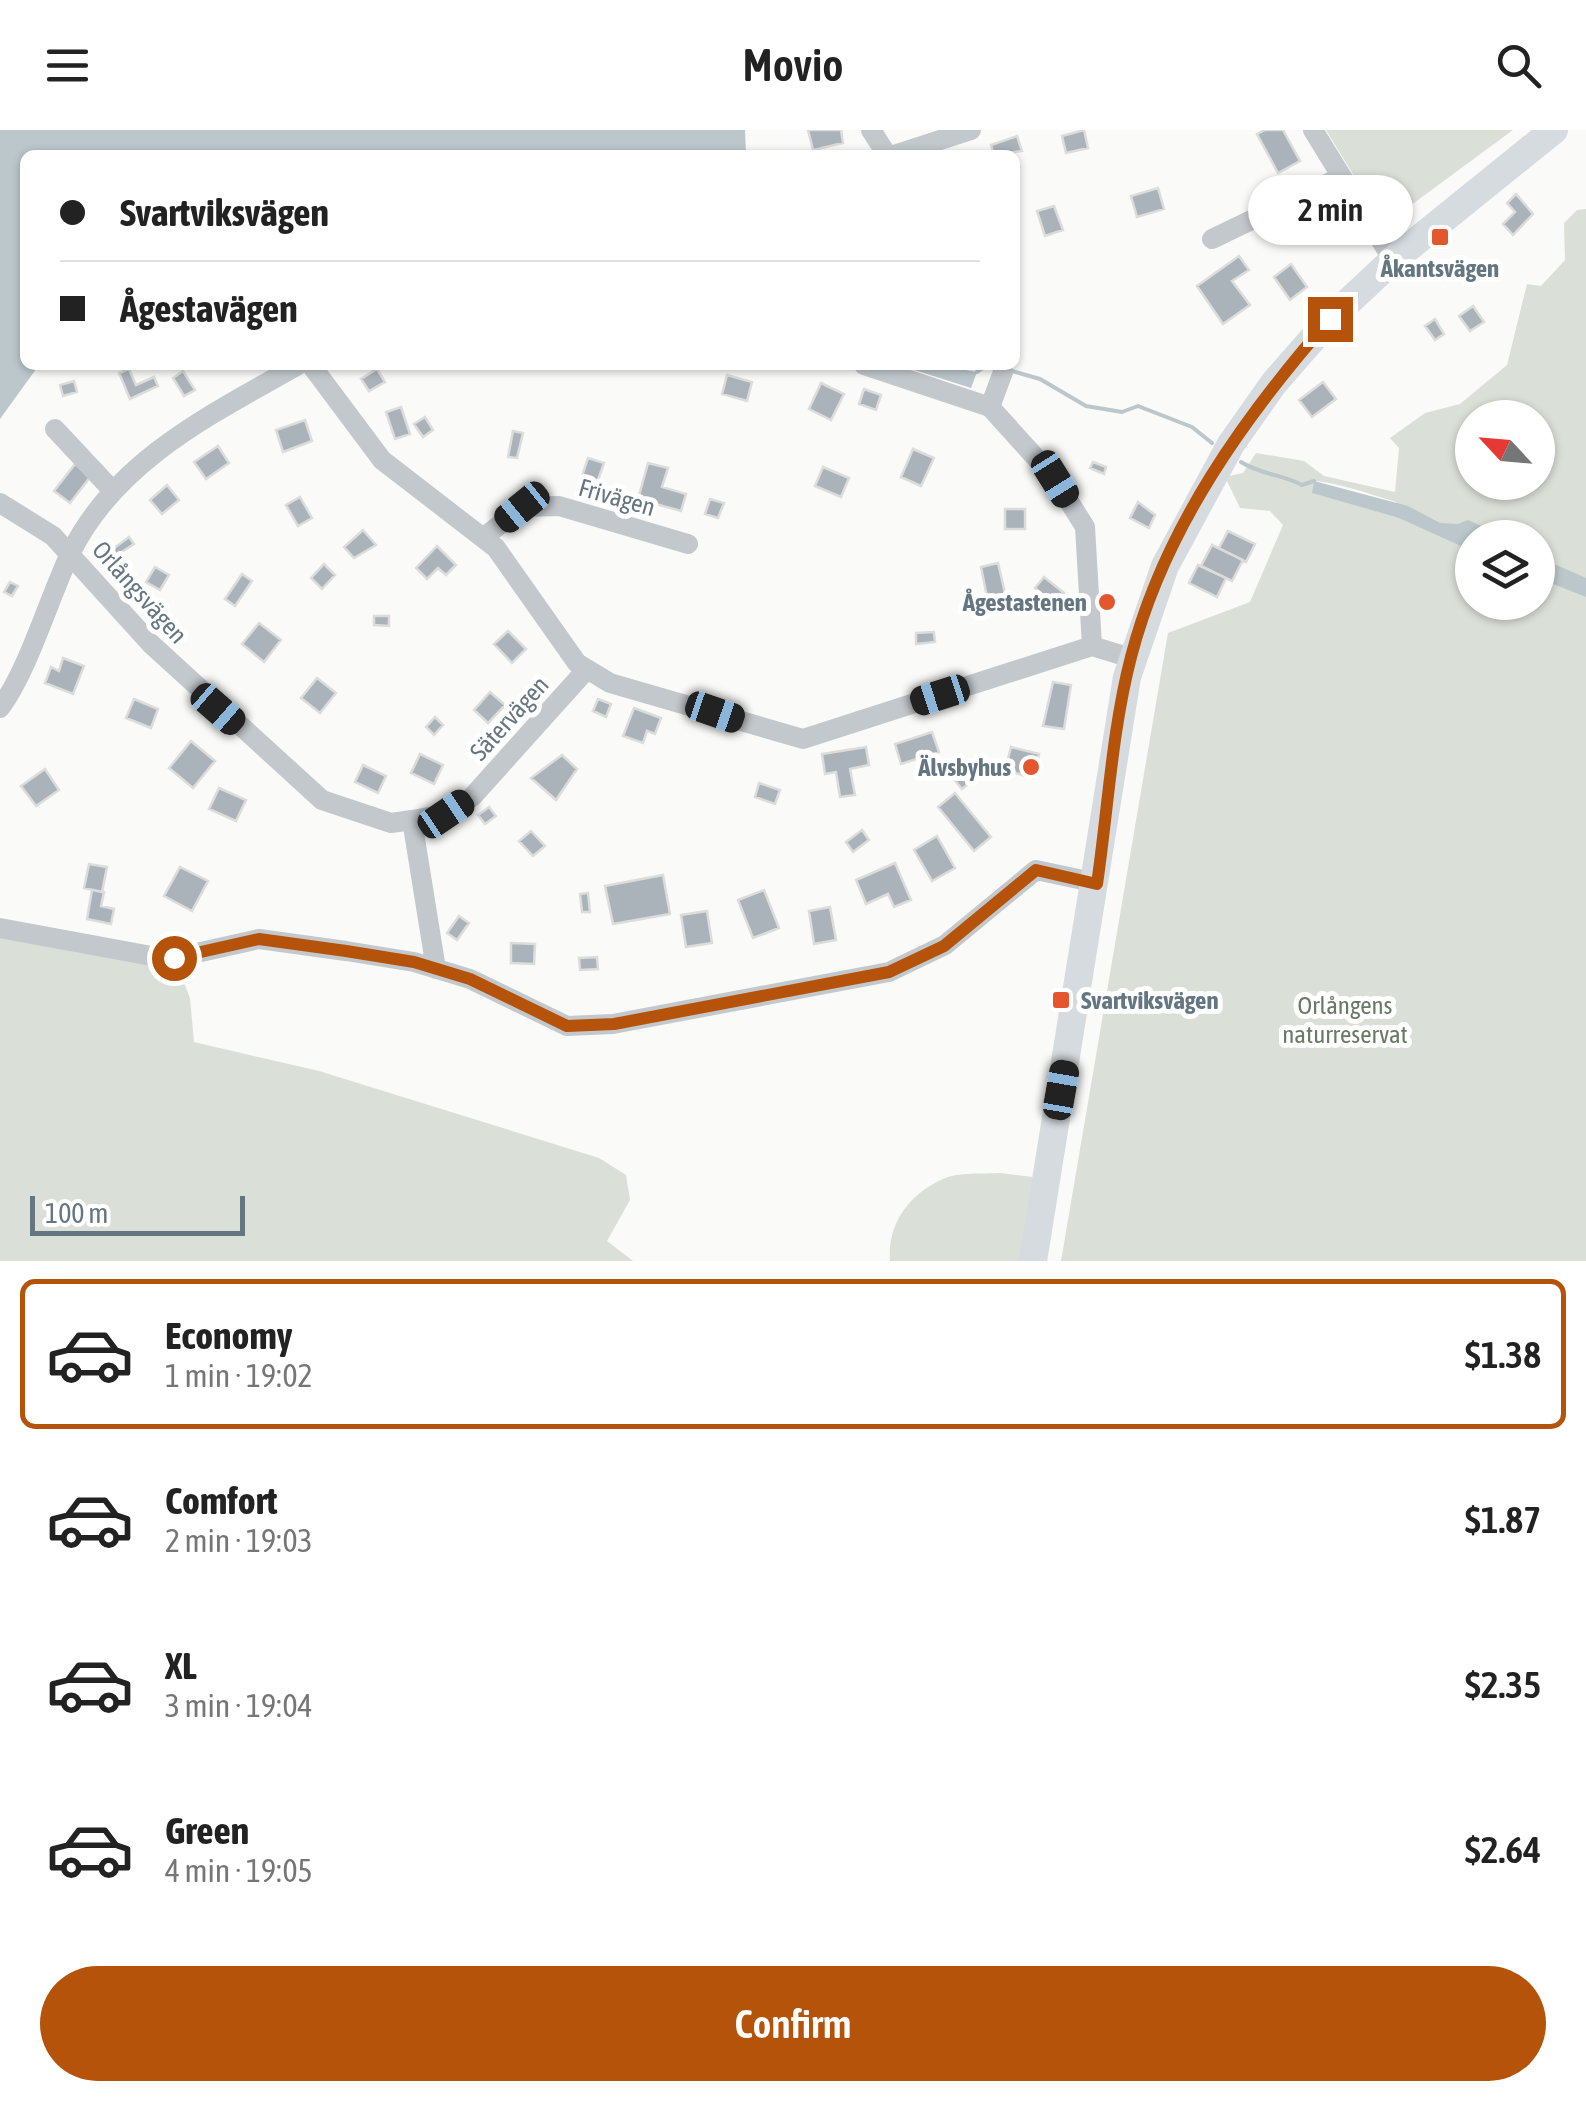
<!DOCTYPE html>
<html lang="en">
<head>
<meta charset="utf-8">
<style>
	:root { --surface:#fff; --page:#f6f6f6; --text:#222; --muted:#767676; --line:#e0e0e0; --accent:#b45309 }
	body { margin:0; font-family:"Asap Condensed",sans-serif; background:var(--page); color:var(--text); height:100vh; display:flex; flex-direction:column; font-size:38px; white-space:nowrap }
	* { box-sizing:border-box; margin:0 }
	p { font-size:32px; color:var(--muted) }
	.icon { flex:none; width:55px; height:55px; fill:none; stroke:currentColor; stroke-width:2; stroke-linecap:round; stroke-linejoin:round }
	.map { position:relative; height:1131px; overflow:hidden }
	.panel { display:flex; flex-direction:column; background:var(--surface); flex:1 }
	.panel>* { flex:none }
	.top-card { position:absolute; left:20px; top:20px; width:1000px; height:220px; border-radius:15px; box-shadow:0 2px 8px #0004; display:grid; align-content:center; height:220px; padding:0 40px; background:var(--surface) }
	.needle { width:65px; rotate:296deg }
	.tools { position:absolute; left:1455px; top:270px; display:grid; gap:20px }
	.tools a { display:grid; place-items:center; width:100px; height:100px; border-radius:50%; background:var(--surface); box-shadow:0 2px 8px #0004; font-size:50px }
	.scale { position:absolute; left:30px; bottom:25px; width:215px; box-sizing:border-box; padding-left:10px; border:5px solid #657683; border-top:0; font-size:28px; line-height:35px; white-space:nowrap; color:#657683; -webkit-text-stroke:8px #fff; paint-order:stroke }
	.end { position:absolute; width:45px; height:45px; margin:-22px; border:12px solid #b45309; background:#fff; box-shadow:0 0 0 5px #fff }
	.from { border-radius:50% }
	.bubble { position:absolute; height:70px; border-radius:35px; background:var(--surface); box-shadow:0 2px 8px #0004; font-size:32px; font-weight:600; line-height:70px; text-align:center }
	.car { position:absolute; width:30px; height:60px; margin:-30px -15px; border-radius:12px; box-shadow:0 0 8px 2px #0007; background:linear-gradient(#222 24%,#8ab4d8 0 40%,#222 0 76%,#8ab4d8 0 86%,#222 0) }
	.top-card b { display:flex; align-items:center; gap:35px; height:95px; font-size:38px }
	.top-card b+b { border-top:2px solid var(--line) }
	.top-card i { width:25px; height:25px; background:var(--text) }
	ul { padding:18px 0 0; list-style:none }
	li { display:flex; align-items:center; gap:30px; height:150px; margin:0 20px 15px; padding:0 20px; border:5px solid transparent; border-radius:15px }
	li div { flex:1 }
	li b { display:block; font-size:38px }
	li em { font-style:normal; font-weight:600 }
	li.on { border-color:var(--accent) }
	li>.icon { width:90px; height:90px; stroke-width:1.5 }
	.cta { display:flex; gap:20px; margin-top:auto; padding:20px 40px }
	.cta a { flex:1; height:115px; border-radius:60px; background:var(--accent); color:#fff; font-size:40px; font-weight:600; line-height:115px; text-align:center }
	header { display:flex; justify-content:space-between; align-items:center; height:130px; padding:0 40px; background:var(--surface); font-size:45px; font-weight:600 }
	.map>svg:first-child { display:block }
</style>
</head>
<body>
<header><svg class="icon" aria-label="menu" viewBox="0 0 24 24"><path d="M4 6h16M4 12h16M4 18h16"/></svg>Movio<svg class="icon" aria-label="search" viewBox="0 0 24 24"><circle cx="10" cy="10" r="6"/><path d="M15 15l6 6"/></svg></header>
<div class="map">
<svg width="1586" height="1131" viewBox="0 0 1586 1131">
	<rect width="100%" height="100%" fill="#fafaf8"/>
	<!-- green -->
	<path fill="#dadfd7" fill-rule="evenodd" d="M1326,0h187l-129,95z
		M1586,79v1052h-525l107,-628 82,-31 33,-77 -13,-14 -30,-3 -15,-31 18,-4 13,-20 48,8 20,15 71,16 4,-44 -9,-10 35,-25 35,-9 47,-39 20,-81 14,2 24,-26 -1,-37 13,-13zM1472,288h66v64h-66zM1314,351c22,1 59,14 82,21v15l-83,-24zM1472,408h66v64h-66z
		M0,798l174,30 16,40 4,44 125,29 280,87 27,17 4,25 -23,41 26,20h-633z
		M1000,1043l33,4 -13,84h-130c-3,-37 19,-67 53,-82 15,-7 40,-5 57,-6z"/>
	<!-- water -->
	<path fill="#bbc7cb" d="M0,0h745l1,25h-721v210h14l-39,54z
		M899,235h39l39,7 -6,16z
		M1314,351l94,25 32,17 18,1 10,-4 13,6v11l-9,1v13l-73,-33 -87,-25z
		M1538,427l48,21v19l-48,-19z"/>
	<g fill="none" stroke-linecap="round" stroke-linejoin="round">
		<!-- stream -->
		<path stroke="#bbc7cb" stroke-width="4" d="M1012,241l28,8 46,27 36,6 16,-6 54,21 20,16
			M977,242l10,-7
			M1241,332c20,13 41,12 61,23l12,-4"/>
	</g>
	<!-- building -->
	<path fill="#aab3b9" stroke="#dcdcda" stroke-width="2.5" d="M808,0h33l2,13 -30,7z
		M1084,0l4,18 -22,5 -4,-17z
		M1265,0h18l17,31 -22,12 -21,-39z
		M1017,6l5,15 -28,4 -3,-10z
		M1158,58l6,21 -27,8 -6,-21z
		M1516,64l17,20 -20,21 -10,-11 12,-12 -8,-9z
		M1054,76l9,24 -18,6 -8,-25z
		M1239,126l10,14 -17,11 18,24 -27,19 -26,-38z
		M1291,134l16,23 -17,13 -16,-23z
		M1473,176l11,16 -14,9 -11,-15z
		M1435,189l9,15 -9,6 -10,-14z
		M129,239l7,16 18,-8 4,9 -28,13 -11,-26z
		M377,239l8,13 -16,9 -8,-12z
		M183,241l12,19 -11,6 -11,-18z
		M727,245l25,7 -5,19 -25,-7z
		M74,251l3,11 -14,4 -3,-11z
		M1323,252l13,17 -24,18 -13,-17z
		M821,253l23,11 -13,26 -22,-11z
		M864,259l17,6 -5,15 -17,-6z
		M401,277l9,27 -15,5 -9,-27z
		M425,287l8,13 -10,7 -9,-13z
		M305,290l7,21 -29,11 -7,-22z
		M513,301l10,2 -6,25 -9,-1z
		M218,316l11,17 -23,16 -12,-17z
		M913,319l21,9 -13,28 -20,-9z
		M588,328l16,5 -6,17 -16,-4z
		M1093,332l13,5 -2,7 -14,-6z
		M648,333l20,5 -6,19 24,7 -5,17 -43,-12z
		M75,334l16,12 -21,27 -16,-12z
		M823,337l26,11 -8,19 -26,-11z
		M167,355l12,15 -17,14 -12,-14z
		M300,367l12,21 -14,8 -12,-21z
		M710,369l14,4 -6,15 -13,-4z
		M1138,372l17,13 -6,13 -19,-10z
		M1005,379h20v20h-20z
		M363,400l13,15 -22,13 -10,-11z
		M1228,401l27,13 -9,18 -27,-14z
		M129,407l5,7 -20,13 -4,-6z
		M1212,415l31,15 -11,21 -31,-15z
		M437,416l19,19 -10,10 -8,-7 -11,11 -11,-11z
		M998,433l7,30 -18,4 -6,-30z
		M324,434l11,11 -13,14 -11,-11z
		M1198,435l28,13 -9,19 -28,-14z
		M155,437l14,8 -9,15 -14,-8z
		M242,444l10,7 -17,25 -10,-7z
		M1044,447l20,16 -10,11 -19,-16z
		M10,452l8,4 -6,10 -8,-4z
		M374,486h15v10l-15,-1z
		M259,493l22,17 -17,22 -22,-18z
		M508,501l18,18 -14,14 -18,-19z
		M934,502l1,10 -19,2v-11z
		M63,528l21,8 -11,28 -28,-11 6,-16 8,4z
		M317,548l19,15 -16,20 -19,-15z
		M1053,552l18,3 -7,44 -21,-3z
		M490,562l15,13 -17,18 -14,-13z
		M134,569l24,10 -7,19 -25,-10z
		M598,569l13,5 -5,13 -13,-6z
		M634,578l27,10 -6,16 -8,-3 -4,12 -20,-7z
		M435,587l8,8 -9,10 -8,-8z
		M932,602l7,20 -38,12 -6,-20z
		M191,611l24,20 -22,27 -24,-20z
		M866,617l3,18 -19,4 5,26 -15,2 -4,-25 -11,2 -3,-20z
		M1011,617l28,7 -6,24 -28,-8z
		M420,624l23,11 -9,19 -23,-11z
		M562,625l15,14 -21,31 -25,-22z
		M363,635l23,11 -8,17 -23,-11z
		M45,639l14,21 -23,16 -15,-20z
		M964,639l9,11 -11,9 -9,-11z
		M759,653l21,7 -5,14 -20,-7z
		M219,658l27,12 -10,21 -27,-12z
		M955,663l36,44 -17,14 -36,-44z
		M489,677l7,9 -11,8 -7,-9z
		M862,700l7,10 -16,12 -7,-10z
		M531,701l14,15 -12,10 -14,-15z
		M937,706l18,32 -23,13 -18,-31z
		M895,733l16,37 -17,7 -6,-13 -22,10 -10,-24z
		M89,734l18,3 -5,25 -18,-4z
		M180,737l28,14 -16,30 -28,-15z
		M663,745l7,39 -57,10 -8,-38z
		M92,760l12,2 -3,14 13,3 -3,15 -24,-5z
		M764,760l15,38 -26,10 -15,-38z
		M588,763l2,19h-8l-2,-18z
		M830,777l6,33 -22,4 -5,-33z
		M707,781l5,32 -26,4 -5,-32z
		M459,786l10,7 -12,17 -10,-7z
		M511,813l24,1 -1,20 -23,-1z
		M597,827l1,12 -18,1 -1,-12z"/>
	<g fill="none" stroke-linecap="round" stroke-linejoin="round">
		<!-- minor -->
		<path stroke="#c3c8cc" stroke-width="20" d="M871,0l16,25
			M1313,0l80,130
			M894,25l77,-25
			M1212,109l129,-62
			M311,235l71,95 114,88 81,115 33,20 193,56 289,-93
			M864,235l126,42 65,72 30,48 7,119
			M990,277l13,-35
			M55,299l58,62
			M0,373l53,33 98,108 171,156 69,23 21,-3 24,149
			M483,408l39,-31 37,-1 129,38
			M1092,516l39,12
			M0,578c28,-37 49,-110 70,-154 46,-94 142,-140 228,-189
			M412,690l34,-6 26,-17 115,-128
			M0,798l157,29 17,1 85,-19 87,12 68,11 56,17 97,47 46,-2 276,-52 56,-27 91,-75 61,13"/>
		<!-- major -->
		<path stroke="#d6dbdf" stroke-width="28" d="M1033,1131l94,-584 38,-111 66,-122 43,-61 56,-64 63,-59 161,-130"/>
	</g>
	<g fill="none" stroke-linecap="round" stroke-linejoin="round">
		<!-- route -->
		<path stroke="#b45309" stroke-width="12" d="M174,828l85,-19 87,12 68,11 56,17 97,47 47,-2 275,-52 55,-26 92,-76 61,14c11,-75 15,-154 34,-227 33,-128 113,-240 199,-338"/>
	</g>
	<!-- markers -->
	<g fill="#e4572e" stroke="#fff" stroke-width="4">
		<rect x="1430" y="97" width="20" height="20" rx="5"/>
		<circle cx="1107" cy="472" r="10"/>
		<circle cx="1031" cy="637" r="10"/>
		<rect x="1051" y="860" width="20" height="20" rx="5"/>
	</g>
	<g text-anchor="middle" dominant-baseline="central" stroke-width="10" stroke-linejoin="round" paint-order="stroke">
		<!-- poi labels -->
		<g font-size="25" font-weight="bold" fill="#657683" stroke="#fff" text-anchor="end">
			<text x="1440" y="138" text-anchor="middle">Åkantsvägen</text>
			<text x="1087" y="472">Ågestastenen</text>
			<text x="1011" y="637">Älvsbyhus</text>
			<text x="1081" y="870" text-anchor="start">Svartviksvägen</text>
		</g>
		<!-- street labels -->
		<g font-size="25" fill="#657683" stroke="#fff">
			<text transform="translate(617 367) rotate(16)">Frivägen</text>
			<text transform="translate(140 462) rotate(48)">Orlångsvägen</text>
			<text transform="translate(509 588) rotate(-48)">Sätervägen</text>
		</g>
		<!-- park labels -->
		<g font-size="25" fill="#687a64" stroke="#fff">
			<text x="1345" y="875">Orlångens<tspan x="1345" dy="29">naturreservat</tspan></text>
		</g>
	</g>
</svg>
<div class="tools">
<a><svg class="needle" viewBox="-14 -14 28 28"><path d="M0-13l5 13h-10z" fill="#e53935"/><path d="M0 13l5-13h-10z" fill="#767676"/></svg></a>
<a><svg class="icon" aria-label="layers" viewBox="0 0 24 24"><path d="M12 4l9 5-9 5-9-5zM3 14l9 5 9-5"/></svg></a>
</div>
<div class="scale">100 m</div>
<i class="end from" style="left:174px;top:828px"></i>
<i class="end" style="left:1330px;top:189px"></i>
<div class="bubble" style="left:1248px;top:45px;width:165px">2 min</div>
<i class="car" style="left:1055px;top:349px;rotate:148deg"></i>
<i class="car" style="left:522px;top:377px;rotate:231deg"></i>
<i class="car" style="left:940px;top:565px;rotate:252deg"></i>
<i class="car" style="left:218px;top:579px;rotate:131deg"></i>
<i class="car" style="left:715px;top:582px;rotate:109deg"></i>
<i class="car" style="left:446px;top:684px;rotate:56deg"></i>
<i class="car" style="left:1061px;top:960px;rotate:10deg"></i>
<div class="top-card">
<b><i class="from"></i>Svartviksvägen</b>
<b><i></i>Ågestavägen</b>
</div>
</div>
<section class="panel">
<ul>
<li class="on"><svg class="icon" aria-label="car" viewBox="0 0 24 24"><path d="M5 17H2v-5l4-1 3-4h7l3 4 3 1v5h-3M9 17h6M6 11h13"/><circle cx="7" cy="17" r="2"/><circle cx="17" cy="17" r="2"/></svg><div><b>Economy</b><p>1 min · 19:02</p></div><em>$1.38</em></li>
<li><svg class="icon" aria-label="car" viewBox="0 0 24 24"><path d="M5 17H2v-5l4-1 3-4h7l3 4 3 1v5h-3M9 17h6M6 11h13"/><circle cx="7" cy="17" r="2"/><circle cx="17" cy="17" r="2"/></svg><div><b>Comfort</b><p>2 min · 19:03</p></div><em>$1.87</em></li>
<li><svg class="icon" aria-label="car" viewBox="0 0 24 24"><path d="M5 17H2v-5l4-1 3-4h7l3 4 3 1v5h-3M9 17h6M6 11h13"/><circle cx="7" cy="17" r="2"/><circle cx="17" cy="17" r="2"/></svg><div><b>XL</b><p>3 min · 19:04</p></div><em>$2.35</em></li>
<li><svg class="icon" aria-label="car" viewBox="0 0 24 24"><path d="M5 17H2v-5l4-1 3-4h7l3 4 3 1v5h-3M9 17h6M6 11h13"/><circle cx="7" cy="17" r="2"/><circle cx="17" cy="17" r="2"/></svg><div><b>Green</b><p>4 min · 19:05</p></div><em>$2.64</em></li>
</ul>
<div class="cta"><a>Confirm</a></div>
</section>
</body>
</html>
